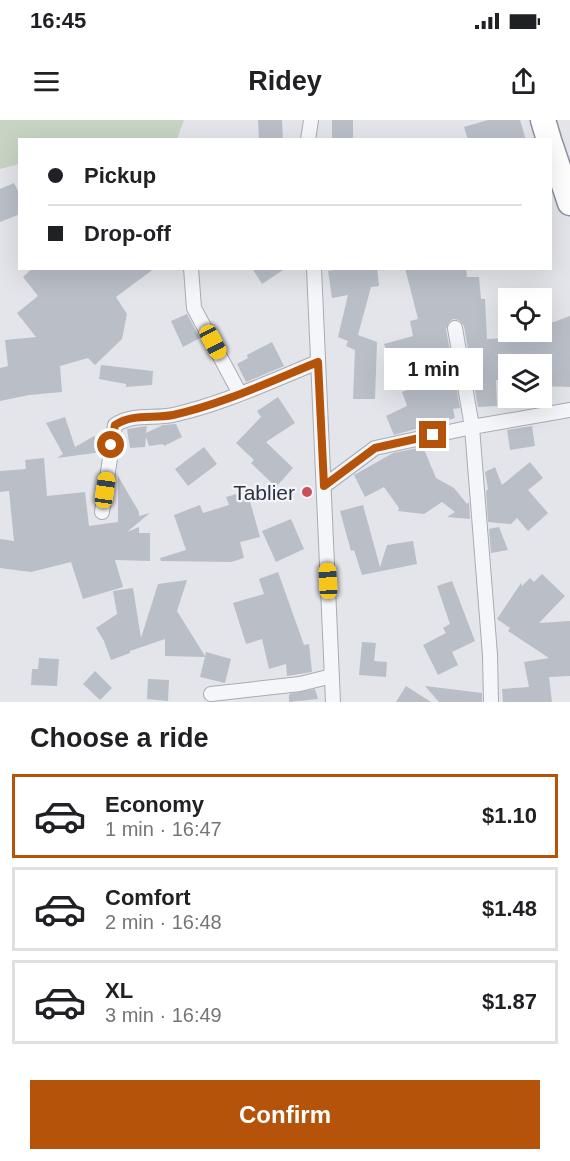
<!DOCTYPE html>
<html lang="en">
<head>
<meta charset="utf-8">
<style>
	:root { --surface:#fff; --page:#f6f6f6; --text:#202124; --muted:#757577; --line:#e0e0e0; --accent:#b45309 }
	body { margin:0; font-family:Arial,sans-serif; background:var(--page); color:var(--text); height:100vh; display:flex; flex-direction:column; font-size:22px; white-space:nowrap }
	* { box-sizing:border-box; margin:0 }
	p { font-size:20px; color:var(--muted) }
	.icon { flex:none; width:33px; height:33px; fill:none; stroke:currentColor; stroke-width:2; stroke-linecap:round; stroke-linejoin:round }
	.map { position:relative; height:582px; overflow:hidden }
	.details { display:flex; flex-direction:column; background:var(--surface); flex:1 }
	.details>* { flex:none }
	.guide { position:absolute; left:18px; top:18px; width:534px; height:132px; border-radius:0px; box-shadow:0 6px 24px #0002; display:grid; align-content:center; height:132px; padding:0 30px; background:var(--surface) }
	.controls { position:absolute; left:498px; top:168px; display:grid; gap:12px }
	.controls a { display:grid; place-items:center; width:54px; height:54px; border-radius:0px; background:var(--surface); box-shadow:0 6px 24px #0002; font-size:30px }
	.end { position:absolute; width:27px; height:27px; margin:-14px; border:8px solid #b45309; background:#fff; box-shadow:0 0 0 3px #fff }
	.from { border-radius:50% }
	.bubble { position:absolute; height:42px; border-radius:0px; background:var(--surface); box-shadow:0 6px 24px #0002; font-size:20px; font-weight:700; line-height:42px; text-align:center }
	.car { position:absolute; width:18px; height:36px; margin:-18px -9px; border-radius:8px; box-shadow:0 0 4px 2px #0007; background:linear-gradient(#f5c518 24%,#345 0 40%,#f5c518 0 76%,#345 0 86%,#f5c518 0) }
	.guide b { display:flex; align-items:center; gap:21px; height:57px; font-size:22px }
	.guide b+b { border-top:2px solid var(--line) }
	.guide i { width:15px; height:15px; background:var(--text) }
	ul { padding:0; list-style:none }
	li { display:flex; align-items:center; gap:18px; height:84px; margin:0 12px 9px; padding:0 18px; border:3px solid var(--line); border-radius:0px }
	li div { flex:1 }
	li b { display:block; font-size:22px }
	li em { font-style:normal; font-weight:700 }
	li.active { border-color:var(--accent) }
	li>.icon { width:54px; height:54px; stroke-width:1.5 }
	h2 { padding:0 30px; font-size:27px; line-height:72px }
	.action { display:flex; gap:12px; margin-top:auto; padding:12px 30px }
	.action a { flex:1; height:69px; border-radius:0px; background:var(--accent); color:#fff; font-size:24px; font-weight:700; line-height:69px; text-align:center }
	.status { display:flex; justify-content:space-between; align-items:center; height:42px; padding:0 30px; background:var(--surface); direction:ltr }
	.status svg { height:16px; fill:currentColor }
	header { display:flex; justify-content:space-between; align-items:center; height:78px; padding:0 30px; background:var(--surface); font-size:27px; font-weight:700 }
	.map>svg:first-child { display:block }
</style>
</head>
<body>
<div class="status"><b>16:45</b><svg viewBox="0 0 49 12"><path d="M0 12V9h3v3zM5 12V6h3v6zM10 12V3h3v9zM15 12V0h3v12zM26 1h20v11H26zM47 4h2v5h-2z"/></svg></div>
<header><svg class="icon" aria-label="menu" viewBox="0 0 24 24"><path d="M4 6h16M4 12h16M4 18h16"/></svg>Ridey<svg class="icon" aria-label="share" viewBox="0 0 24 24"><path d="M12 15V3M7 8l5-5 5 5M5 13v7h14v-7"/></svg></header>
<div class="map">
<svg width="570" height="582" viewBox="0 0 570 582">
	<rect width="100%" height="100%" fill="#e3e5ea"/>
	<!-- green -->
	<path fill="#c7d4c4" d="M0,0h184l-7,19 -157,1 -1,24 -19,5z"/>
	<!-- building -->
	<path fill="#babec7" d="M258,0h24l1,20h-24z
		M332,0h21v20h-21z
		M488,0h32l6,20h-58l-4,-13z
		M14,63l6,12v19l-20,8v-33z
		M33,148h122l-39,29 11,17 -5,25 -27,26 -7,-7 -28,8 2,26 -33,3 -29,6v-33l8,-2 -3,-26 31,-3 -19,-24 21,-17 -15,-19z
		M252,148h34l-24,16z
		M347,148h30l2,18 -8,1 -13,48 19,7 -2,57h-22l2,-49 -9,-4 2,-5 -10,-4 10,-42 -16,3 -4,-27z
		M405,148h61l1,9h12l2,22h4l2,40 34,-2v-5h21v-11l12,1 16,-6v71l-28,-1v-22h-34v17l-12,-1 1,26 -19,1 -14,-81 -5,-6 -6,-1 -4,3 -3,7 14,79 -7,1 2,9 -61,17 -8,-19 21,-10 -5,-14 26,-10 -5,-30 -33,9 -6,-17 29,-8 -3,-15 8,-2z
		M187,194l13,24 -17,9 -12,-26z
		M272,222l12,24 -38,16 -9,-18 11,-6 -1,-3z
		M101,245l52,6 -1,14 -26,2v-3l-27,-5z
		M278,277l17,26 -29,19 27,26 -17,19 -25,-24 3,-3 -18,-17 25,-26 -4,-6z
		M65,297l10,30 19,-11 8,16 -45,6 6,-4 -17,-31z
		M176,304l6,13 -18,9 -1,-2 -14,2 -3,-9 -1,10 -15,1 -3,-19 20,-3 -1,7 17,-8z
		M532,306l3,20 -25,4 -3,-20z
		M204,327l13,17 -29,22 -13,-17z
		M423,327l13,31 18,10 13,16 2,-2 1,17 -23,-2 8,-5 -13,-10 -18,12 -26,-3 1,-3 -15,-21 -19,10 -11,-22 39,-22z
		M44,338l3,38 38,-4 4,34 29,-4v-46l21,36v4l11,-3 -23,19 12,-5v6h11v28l-35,-1 8,27 -40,12 -12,-37 -40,10 -31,-4v-29l14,2 -5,-50 -9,1v-21l26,-2 -1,-9z
		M530,342l13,16 -15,12 20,23 -20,18 -11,-13 -6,6 -23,-2 -2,-31 2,-2 -3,-17 10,-5 7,18z
		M247,371l13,46 -20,5 4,16 -13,4 -70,-1 -1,-3 26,-8 -12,-35 26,-10 3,8 26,-8 -3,-8z
		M363,385l17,62 7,-22 26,-4 4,23 -55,11 -8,-25 -3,1 -11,-40z
		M291,399l13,30 -28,13 -14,-31z
		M499,407l9,23 -17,3 -2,-24z
		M278,452l26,73 5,-1 3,28 -25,4 -1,-12 -17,5 -7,-30 -16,5 -13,-41 31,-9 -5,-15z
		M542,454l23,22 -26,27 31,-2v55l-21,1 3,25h-49l-1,-13 27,-2 -5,-25 25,-4 -41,-27 2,-3 -13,-9 24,-36 1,3 8,-8 4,4z
		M187,460l-10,31 28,45 1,-4 25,7 -6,24 -25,-6 5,-20 -40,-1v-17l-35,12v2l-19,7 -7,-19 -8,-13 21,-14 -4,-23 20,-3 8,50 17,-54z
		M452,461l23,60 -23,11 6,13 -20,10 -15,-30 23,-12 -3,-5 7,-4 -13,-38z
		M362,522l14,1 -2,18 13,1 -1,15 -27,-2z
		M39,538l20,1 -2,27 -26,-1 1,-16h6z
		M95,551l17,17 -12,12 -17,-16z
		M148,559l21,1 -1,21 -21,-2z
		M406,566l25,16h-35z
		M425,566l57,7v9h-43z
		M315,569l3,10 -29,3v-8z"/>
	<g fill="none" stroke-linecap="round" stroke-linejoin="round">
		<defs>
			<path id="street" d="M308,20l3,-20
				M191,148l3,40 46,86
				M314,148l19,434
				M455,208l17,99 18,228 1,47
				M324,366l51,-38 97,-21 98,-17
				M102,392l13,-87c18,-12 38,-6 58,-10 50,-11 98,-34 145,-53
				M211,574l89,-10 32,-8"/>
			<path id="highway" d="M543,0l6,20
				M550,23l20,60"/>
		</defs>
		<!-- street casing -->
		<use href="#street" stroke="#a8acb4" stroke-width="16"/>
		<!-- highway casing -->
		<use href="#highway" stroke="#8b92a0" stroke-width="27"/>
		<!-- street -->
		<use href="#street" stroke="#f5f6f9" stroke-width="14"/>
		<!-- highway -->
		<use href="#highway" stroke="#fff" stroke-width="24"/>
	</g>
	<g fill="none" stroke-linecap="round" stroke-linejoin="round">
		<!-- route -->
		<path stroke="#b45309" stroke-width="8" d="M111,325l4,-20c18,-12 38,-6 58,-10 50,-11 98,-34 145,-53l6,124 51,-38 58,-13"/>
	</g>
	<!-- markers -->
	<circle fill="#c75059" stroke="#f3f4f8" stroke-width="2" cx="307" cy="372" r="6"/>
	<g text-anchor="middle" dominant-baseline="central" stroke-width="4.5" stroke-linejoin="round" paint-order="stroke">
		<!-- poi labels -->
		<g font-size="21" fill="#2c3242" stroke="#f3f4f8" text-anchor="end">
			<text x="295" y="372">Tablier</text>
		</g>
	</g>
</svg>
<div class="controls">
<a><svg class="icon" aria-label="locate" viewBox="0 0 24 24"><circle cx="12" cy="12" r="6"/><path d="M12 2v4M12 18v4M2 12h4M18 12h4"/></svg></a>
<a><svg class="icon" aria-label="layers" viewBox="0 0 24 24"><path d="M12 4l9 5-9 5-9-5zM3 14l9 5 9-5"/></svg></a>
</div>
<i class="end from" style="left:111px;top:325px"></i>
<i class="end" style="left:433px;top:315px"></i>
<div class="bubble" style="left:384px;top:228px;width:99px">1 min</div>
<i class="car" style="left:213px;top:222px;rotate:152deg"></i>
<i class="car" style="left:105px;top:370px;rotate:8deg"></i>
<i class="car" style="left:328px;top:461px;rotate:357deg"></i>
<div class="guide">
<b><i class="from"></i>Pickup</b>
<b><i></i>Drop-off</b>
</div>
</div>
<section class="details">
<h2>Choose a ride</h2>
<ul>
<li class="active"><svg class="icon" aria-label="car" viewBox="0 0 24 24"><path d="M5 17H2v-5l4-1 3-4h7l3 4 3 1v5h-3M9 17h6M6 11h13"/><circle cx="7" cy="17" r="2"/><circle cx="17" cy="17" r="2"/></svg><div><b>Economy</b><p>1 min · 16:47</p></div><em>$1.10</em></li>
<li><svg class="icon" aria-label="car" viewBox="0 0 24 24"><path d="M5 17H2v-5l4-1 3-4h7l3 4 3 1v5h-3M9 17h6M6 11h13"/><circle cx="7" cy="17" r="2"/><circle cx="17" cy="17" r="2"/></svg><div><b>Comfort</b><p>2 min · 16:48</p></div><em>$1.48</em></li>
<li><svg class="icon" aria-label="car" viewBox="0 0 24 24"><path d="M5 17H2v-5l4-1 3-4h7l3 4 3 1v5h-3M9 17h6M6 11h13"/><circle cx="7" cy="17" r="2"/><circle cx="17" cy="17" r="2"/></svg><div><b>XL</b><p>3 min · 16:49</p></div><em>$1.87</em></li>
</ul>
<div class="action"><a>Confirm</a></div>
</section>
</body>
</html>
